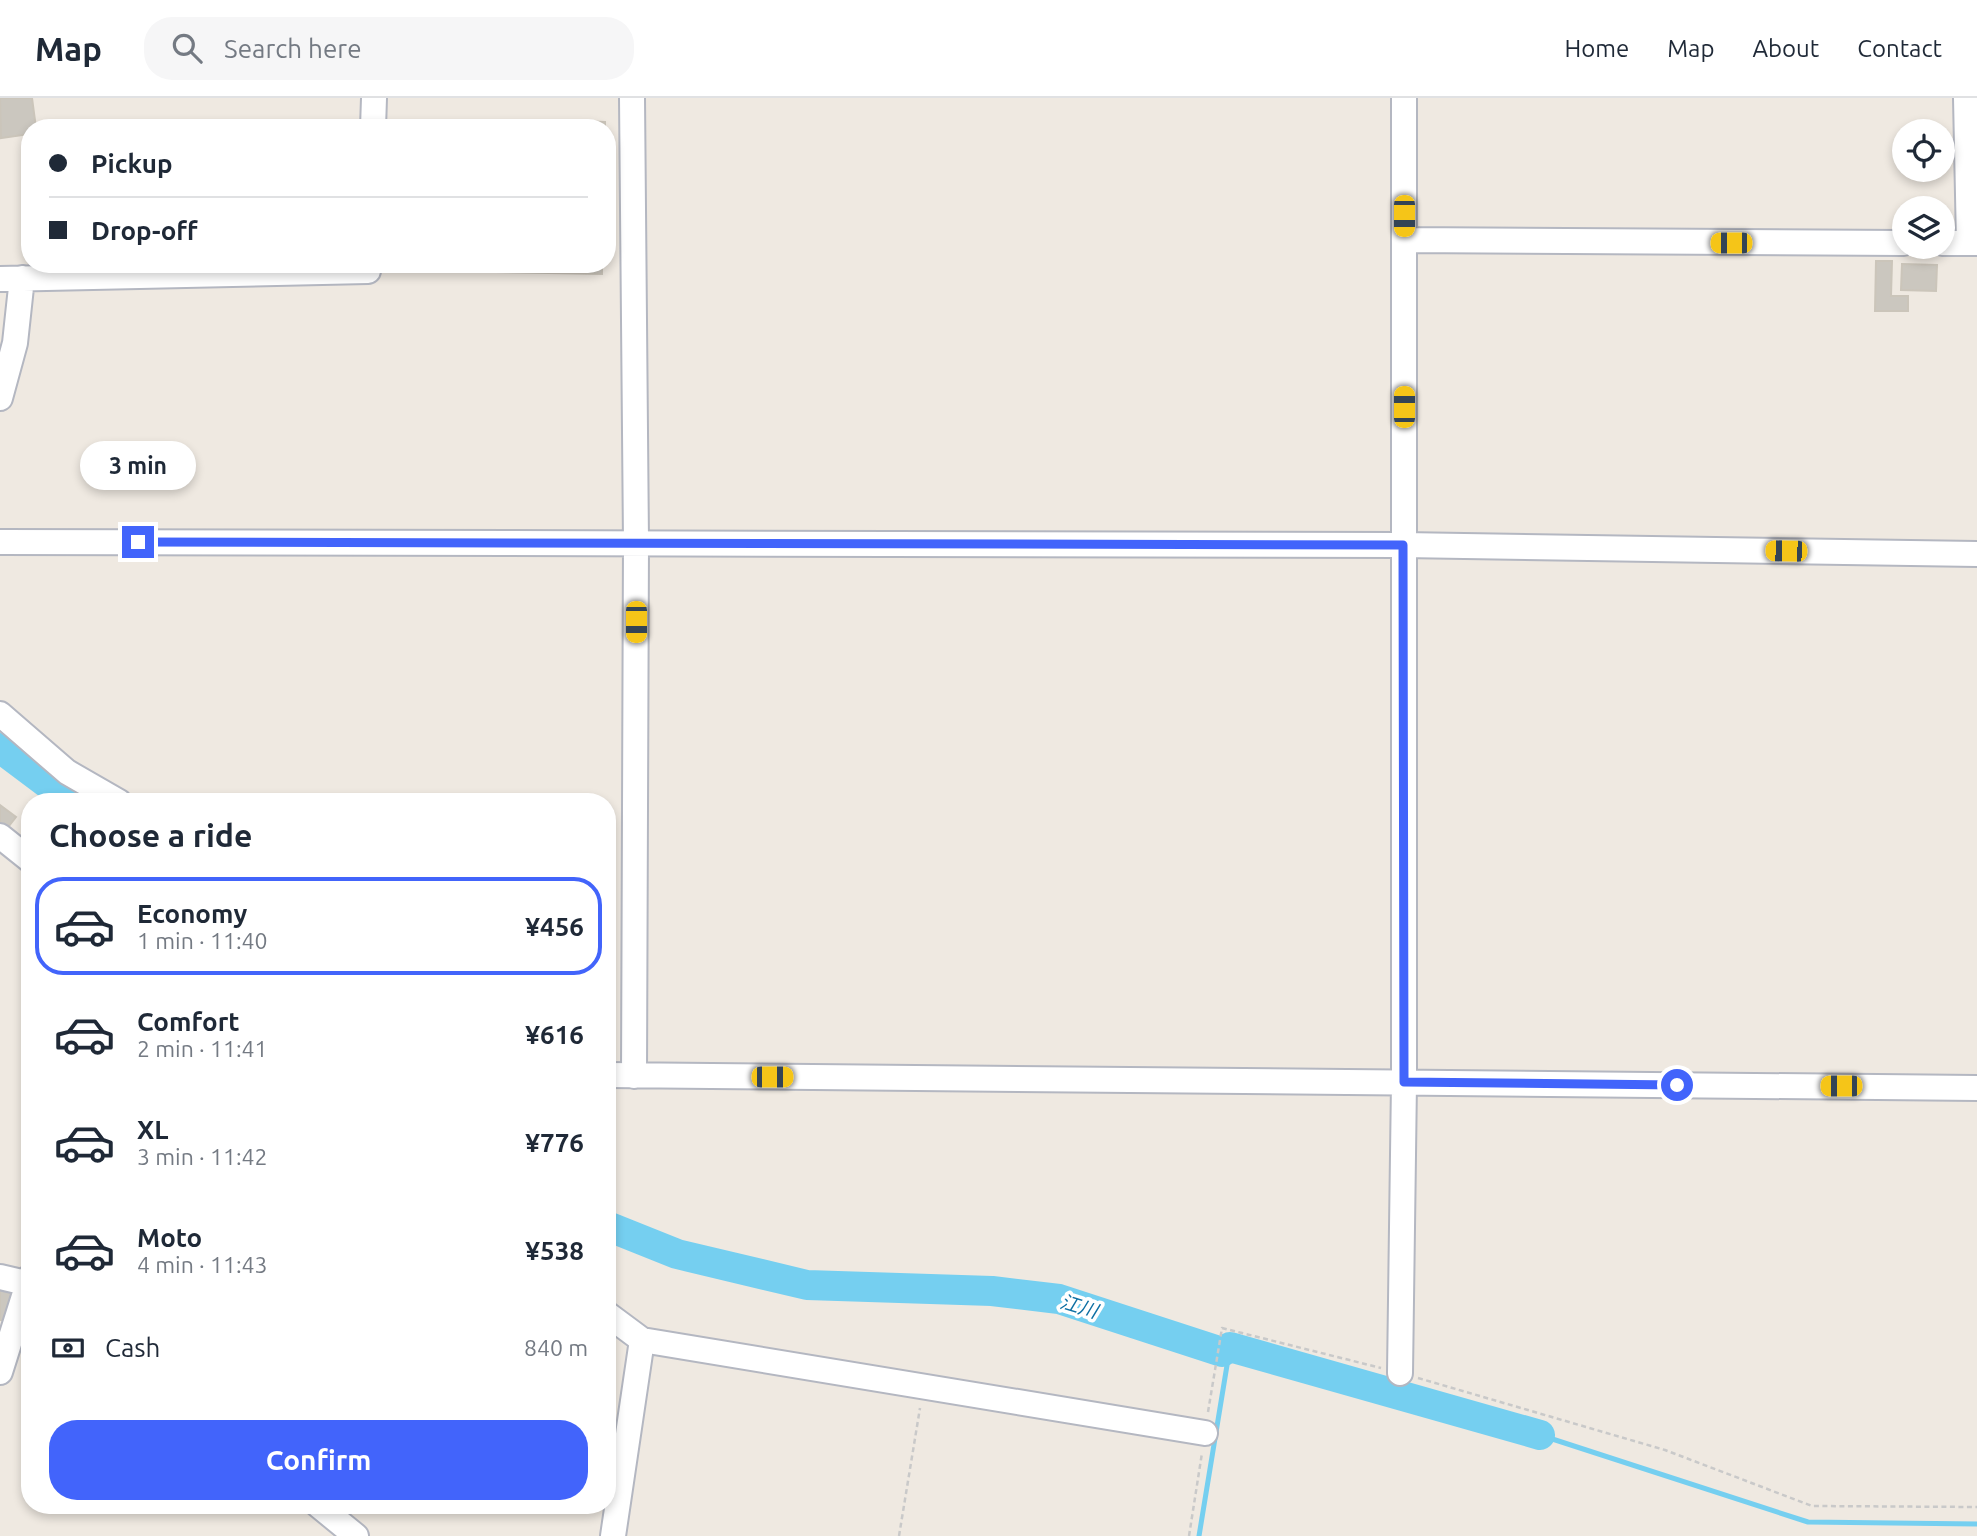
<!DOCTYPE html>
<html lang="en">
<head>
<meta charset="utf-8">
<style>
	:root { --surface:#fff; --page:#f6f6f7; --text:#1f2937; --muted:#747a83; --line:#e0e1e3; --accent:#4264fb }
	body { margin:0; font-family:Ubuntu,"Noto Sans JP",sans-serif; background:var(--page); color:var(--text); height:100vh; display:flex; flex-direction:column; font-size:26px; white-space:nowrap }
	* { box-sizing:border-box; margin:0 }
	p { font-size:23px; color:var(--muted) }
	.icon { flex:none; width:38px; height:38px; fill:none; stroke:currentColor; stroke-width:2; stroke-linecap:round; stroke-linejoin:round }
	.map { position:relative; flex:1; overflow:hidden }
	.panel { position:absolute; left:21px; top:695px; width:595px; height:721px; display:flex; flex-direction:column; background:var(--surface); border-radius:28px; box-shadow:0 4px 10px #0003 }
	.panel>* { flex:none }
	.guide { position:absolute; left:21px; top:21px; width:595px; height:154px; border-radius:28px; box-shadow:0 4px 10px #0003; display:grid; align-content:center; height:154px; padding:0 28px; background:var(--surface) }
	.controls { position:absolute; left:1892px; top:21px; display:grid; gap:14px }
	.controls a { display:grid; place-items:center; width:63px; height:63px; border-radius:50%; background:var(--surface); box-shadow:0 4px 10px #0003; font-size:35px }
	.end { position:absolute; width:32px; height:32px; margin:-16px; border:9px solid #4264fb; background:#fff; box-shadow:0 0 0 4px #fff }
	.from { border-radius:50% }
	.bubble { position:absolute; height:49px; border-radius:24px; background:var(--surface); box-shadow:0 4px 10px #0003; font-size:23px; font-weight:600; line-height:49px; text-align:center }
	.car { position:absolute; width:21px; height:42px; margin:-21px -10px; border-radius:9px; box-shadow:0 0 5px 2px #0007; background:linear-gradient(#f5c518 24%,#345 0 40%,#f5c518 0 76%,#345 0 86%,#f5c518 0) }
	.guide b { display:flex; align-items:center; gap:24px; height:66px; font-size:26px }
	.guide b+b { border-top:2px solid var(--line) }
	.guide i { width:18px; height:18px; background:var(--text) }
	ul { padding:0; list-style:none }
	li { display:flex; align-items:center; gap:21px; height:98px; margin:0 14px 10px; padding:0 14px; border:4px solid transparent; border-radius:28px }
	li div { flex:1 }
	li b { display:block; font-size:26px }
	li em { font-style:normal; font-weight:600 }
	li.selected { border-color:var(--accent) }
	li>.icon { width:63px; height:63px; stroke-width:1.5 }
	h2 { padding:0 28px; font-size:32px; line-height:84px }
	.pay { display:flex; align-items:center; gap:18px; height:77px; padding:0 28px; font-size:26px }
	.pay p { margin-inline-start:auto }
	.action { display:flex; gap:14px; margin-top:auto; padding:14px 28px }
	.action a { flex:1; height:80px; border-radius:28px; background:var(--accent); color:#fff; font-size:28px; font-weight:600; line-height:80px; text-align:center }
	header { display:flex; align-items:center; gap:42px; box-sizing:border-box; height:98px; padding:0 35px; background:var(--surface); border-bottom:2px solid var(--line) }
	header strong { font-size:33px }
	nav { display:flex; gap:38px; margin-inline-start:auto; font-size:24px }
	.search { width:490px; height:63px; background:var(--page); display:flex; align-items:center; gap:18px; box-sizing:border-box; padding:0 24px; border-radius:28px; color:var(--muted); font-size:26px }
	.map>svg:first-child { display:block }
</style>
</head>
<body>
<header>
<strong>Map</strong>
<div class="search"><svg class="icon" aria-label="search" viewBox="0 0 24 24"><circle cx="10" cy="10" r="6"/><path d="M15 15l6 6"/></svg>Search here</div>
<nav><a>Home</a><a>Map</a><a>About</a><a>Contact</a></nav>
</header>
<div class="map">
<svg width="1977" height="1438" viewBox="0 0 1977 1438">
	<rect width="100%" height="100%" fill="#efe9e1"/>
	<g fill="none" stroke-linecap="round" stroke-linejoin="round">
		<!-- stream -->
		<path stroke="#75cff0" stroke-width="5" d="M1540,1337l268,87 169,2
			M1199,1438l31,-189"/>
		<!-- river -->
		<path stroke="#75cff0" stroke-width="30" d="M0,650l72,54
			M607,1128l70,28 130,31 185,6 67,8 163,53 8,-5 310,88"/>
	</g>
	<!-- building -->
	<path fill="#cbc7bf" stroke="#cbc5ba" stroke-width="2" d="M0,0h32l4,30h-6v6l-29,4z
		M577,23l28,1v6h-28z
		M1876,163h16l-1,35h17v15h-33z
		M440,166h162v10l-162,-3z
		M1902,166l35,1 -1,26 -35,-1z
		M0,707l16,12 -11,14 -5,-4z
		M0,1188l13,2 -5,33 -8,-1z"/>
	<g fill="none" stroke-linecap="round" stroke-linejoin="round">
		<defs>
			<path id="minor" d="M632,0l4,444 -2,534
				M1966,0l3,145
				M373,30l1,-30
				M1404,142l500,3
				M1942,145h35
				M0,181l368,-8 1,-7
				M0,300l15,-55 7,-65
				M0,444l1403,3 574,9
				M0,616l67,58 52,30
				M0,738l30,24
				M607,977l1370,13
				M0,1179l30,7
				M607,1216l35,26 563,93
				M0,1274l30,-95
				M1400,1275l4,-291v-984
				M318,1407l38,31
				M613,1438l29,-196"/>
		</defs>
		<!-- minor casing -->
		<use href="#minor" stroke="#b4b7c1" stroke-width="28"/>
		<!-- path -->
		<path stroke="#c9c9c9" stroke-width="2.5" stroke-dasharray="5 3.5" stroke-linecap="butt" d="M1418,1280l247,72 147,56 165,1
			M1208,1314l14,-84 159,40
			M899,1438l21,-128
			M1189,1438l13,-83"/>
		<!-- minor -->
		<use href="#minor" stroke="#fff" stroke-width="24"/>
	</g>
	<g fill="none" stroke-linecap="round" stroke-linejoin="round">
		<!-- route -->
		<path stroke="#4264fb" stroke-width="9" d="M138,444l1265,3 1,537 273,3"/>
	</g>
	<g text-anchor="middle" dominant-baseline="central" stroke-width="7" stroke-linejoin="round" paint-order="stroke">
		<!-- water labels -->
		<g font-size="19" font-style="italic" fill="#0d6fa3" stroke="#fff">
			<text transform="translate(1079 1208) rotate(17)">江川</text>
		</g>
	</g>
</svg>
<div class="controls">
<a><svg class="icon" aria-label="locate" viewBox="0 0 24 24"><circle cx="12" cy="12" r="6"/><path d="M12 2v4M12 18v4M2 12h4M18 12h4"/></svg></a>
<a><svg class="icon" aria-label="layers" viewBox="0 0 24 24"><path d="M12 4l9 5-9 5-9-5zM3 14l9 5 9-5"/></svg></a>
</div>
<i class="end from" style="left:1677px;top:987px"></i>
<i class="end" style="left:138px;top:444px"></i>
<div class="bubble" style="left:80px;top:343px;width:116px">3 min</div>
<i class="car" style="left:1404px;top:118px;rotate:180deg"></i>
<i class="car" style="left:1731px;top:145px;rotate:270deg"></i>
<i class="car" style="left:1404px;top:309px;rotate:0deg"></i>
<i class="car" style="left:1786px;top:453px;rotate:271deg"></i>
<i class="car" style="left:636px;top:524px;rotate:180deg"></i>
<i class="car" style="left:772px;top:979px;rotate:90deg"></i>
<i class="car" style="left:1841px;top:988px;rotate:270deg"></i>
<div class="guide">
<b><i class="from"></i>Pickup</b>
<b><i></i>Drop-off</b>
</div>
<section class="panel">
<h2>Choose a ride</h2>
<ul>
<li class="selected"><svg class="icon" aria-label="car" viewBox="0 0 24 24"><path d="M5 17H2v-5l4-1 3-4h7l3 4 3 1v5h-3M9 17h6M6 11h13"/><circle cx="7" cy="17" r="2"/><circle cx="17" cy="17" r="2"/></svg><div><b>Economy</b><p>1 min · 11:40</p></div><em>¥456</em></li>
<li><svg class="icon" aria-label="car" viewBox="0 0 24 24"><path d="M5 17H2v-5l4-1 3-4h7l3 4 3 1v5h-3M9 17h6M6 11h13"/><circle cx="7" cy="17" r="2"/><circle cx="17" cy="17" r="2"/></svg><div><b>Comfort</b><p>2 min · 11:41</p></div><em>¥616</em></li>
<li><svg class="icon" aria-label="car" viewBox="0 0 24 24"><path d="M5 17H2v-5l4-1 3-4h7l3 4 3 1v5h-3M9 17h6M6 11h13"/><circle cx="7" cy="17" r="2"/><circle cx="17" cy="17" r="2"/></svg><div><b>XL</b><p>3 min · 11:42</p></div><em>¥776</em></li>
<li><svg class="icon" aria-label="car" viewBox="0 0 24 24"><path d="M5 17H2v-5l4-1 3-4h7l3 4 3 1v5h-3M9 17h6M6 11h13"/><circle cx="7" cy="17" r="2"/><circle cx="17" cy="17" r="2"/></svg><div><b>Moto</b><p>4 min · 11:43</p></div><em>¥538</em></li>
</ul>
<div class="pay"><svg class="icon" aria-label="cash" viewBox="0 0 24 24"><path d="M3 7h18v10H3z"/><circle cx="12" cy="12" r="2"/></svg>Cash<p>840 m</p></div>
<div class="action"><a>Confirm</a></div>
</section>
</div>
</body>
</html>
